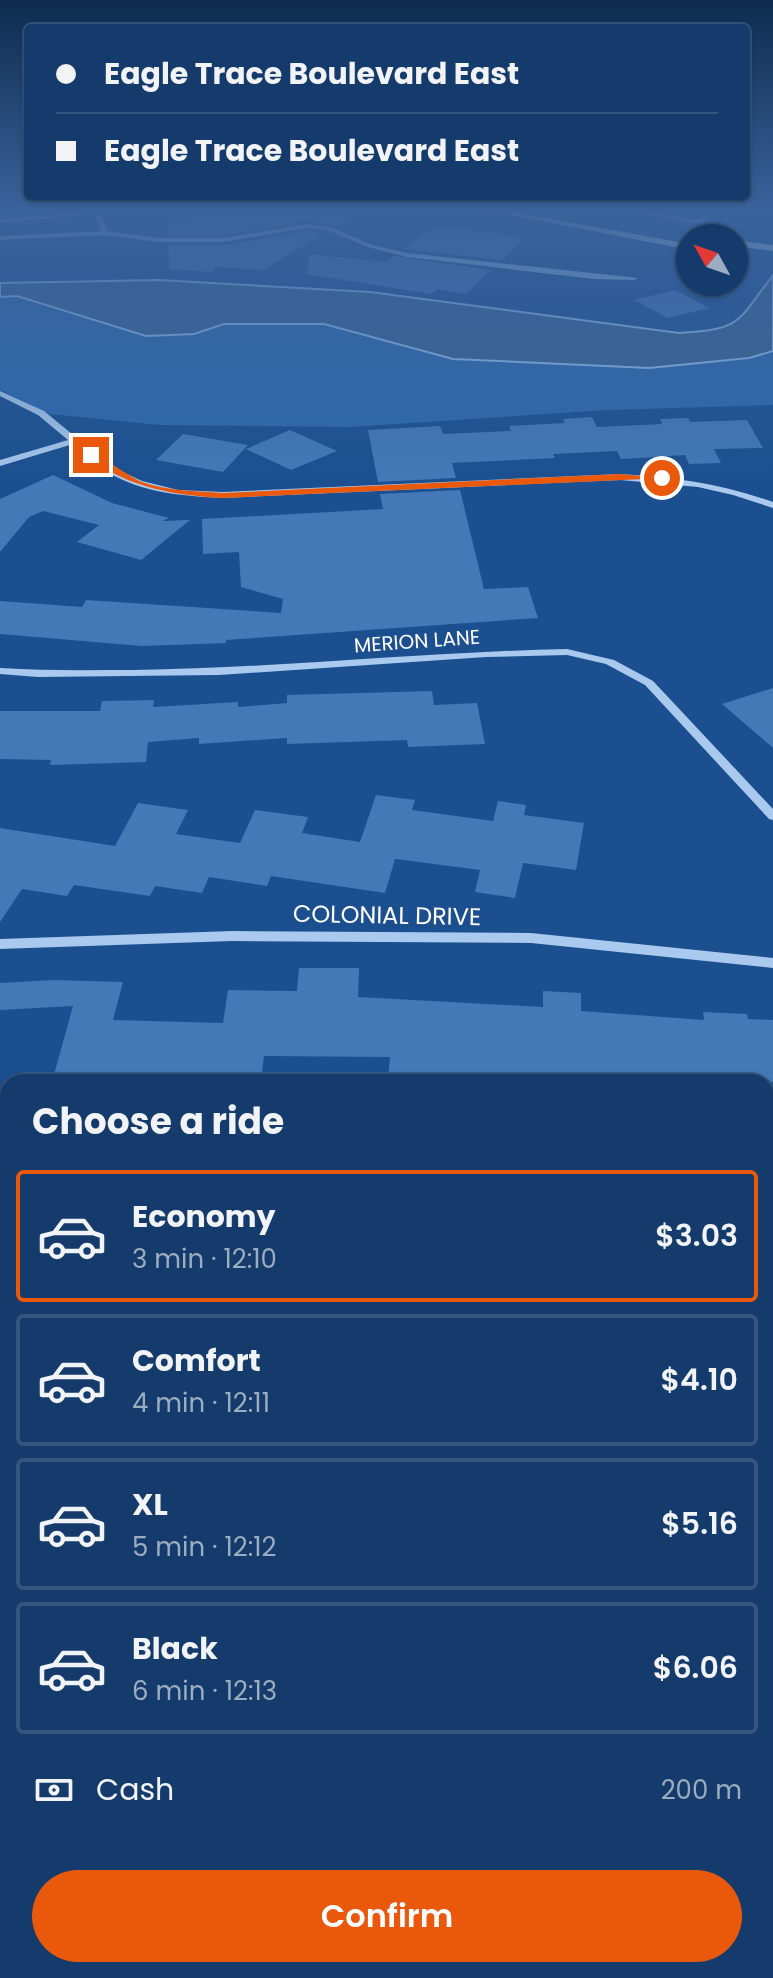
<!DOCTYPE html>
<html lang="en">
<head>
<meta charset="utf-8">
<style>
	:root { --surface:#143b6b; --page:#1d4271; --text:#f1f3f6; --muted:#9dadc1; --line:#33557e; --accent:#ea580c }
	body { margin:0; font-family:Poppins,sans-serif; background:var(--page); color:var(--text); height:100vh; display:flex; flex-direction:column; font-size:30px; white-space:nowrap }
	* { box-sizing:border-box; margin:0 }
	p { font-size:26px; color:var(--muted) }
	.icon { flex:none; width:44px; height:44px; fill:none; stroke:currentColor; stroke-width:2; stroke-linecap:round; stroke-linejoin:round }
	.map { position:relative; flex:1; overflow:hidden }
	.drawer { position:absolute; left:0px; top:1074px; width:774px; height:904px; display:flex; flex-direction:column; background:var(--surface); border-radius:24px 24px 0 0; box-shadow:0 2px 6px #0004,0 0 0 2px var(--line) }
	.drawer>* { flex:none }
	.top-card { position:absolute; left:24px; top:24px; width:726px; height:176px; border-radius:8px; box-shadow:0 2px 6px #0004,0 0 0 2px var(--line); display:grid; align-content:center; height:176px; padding:0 32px; background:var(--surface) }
	.needle { width:52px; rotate:310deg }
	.tools { position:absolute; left:676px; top:224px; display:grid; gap:16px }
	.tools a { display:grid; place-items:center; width:72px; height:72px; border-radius:50%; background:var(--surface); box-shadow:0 2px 6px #0004,0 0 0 2px var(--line); font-size:40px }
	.end { position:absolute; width:36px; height:36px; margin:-18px; border:10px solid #ea580c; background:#fff; box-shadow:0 0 0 4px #fff }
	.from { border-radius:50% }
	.top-card b { display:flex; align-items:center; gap:28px; height:76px; font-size:30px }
	.top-card b+b { border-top:2px solid var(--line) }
	.top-card i { width:20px; height:20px; background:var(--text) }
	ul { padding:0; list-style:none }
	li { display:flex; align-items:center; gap:24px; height:132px; margin:0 16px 12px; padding:0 16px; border:4px solid var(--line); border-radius:8px }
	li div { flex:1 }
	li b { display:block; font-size:30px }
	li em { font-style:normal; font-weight:600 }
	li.on { border-color:var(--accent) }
	li>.icon { width:72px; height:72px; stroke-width:1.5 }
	h2 { padding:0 32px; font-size:36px; line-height:96px }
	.pay { display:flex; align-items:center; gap:20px; height:88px; padding:0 32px; font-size:30px }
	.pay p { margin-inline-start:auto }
	.action { display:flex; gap:16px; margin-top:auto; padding:16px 32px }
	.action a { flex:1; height:92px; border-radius:48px; background:var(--accent); color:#fff; font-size:32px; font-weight:600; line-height:92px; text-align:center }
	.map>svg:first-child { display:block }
</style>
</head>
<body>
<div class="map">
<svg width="773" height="1978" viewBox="0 0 773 1978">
	<rect width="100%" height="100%" fill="#1b4f8f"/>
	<!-- green -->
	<path fill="#2e69ad" d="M14,295l49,17 50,11 33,11 197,-22 430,33v60l-167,5 -256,17 -190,-2 -110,-11 -50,-24v-94z
		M0,1164l8,1v805h758v-791h7v799h-773z"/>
	<!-- water -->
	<path fill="#3c6290" stroke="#9cc4f0" stroke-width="2" d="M773,275v76l-24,7 -100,10 -196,-9 -129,-35h-100l-30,10 -48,2 -129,-40 -17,1v-14l159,-3 211,12 309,41c64,-4 57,-10 94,-58z"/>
	<!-- building -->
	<path fill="#4478b7" d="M247,208h119l-30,18 -30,-5 -82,14h-56l-1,-17 40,-2v-4z
		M433,227l24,1 69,10 -24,22 -100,-11z
		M306,231l19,2 -61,37 -48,-3 -4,5 -43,-3 -1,-24h56z
		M309,254l78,8 5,-6 99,14 -25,24 -29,-5 -6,5 -124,-20z
		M675,290l34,18 -41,10 -34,-18z
		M592,417l5,10 65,-3 -2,-5 28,-1 2,4 57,-2 16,28 -49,1 7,14 -32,1 -4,-9 -64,4 -4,-8 -64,3 2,4 -103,5 4,15 -78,4 -10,-52 72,-4 3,8 68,-3 -2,-5 56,-3 -2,-4z
		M290,430l47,21 -46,19 -45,-21z
		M183,434l65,11 -25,27 -67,-12z
		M53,475l59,28 57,15 -7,3 28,-1 -49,40 -64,-18 22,-17 -56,-14 -14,6 -29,35v-53z
		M460,490l24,99 44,-2 10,31 -312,22v3l-84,3 -142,-12v-33l82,6 4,-7 195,13 2,-14 -42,-12 -2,-35 -36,2 -1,-35 181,-10 -3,-15z
		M773,688v60l-51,-44z
		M432,691l2,14 43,-2 8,41 -77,3 -1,-7 -120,4v-6l-88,6v-6l-51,4 -2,20 -96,3 1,-5 -51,-1v-48h100l2,-10 52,-1 -1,7 85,-5v5l49,-4v-8z
		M376,795l39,5 -3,10 81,11 5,-20 28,4 -2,10 60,8 -8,47 -53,-7 -8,35 -40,-6 5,-22 -85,-11 -10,34 -114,-17 -4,10 -58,-9 -7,16 -47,-7 -5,10 -76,-11 -7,11 -45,-7 -22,33v-94l115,18 23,-43 50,7 -12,24 64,9 15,-33 53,7 -6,16 58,9z
		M299,968h60l-1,29 185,10v-16l38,2v18l123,9 -1,-8 44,2 1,5 25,1v62h-71l-106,-8v8h-155l-53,-3 2,-22 -126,-1 -3,26h-209l21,-76 -73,4v-27l54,-3 69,2 -10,38 110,3 5,-33 69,1z"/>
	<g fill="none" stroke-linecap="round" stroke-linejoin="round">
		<!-- minor -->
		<path fill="#a9c9ee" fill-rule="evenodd" d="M93,208h6l1,2 50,-2 -3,2 -46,4 7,17 51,7h65l82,-14 24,3 42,18 35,8 231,25 -4,2 -40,-1 -187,-22 -39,-10 -41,-17 -21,-2 -82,14h-65l-54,-7 -105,5v-4l101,-5 -6,-17 -95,9v-4l94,-8z
			M611,208h13l68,11h10l6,-11h6l-10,15h-12z
			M0,391l44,20 68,56 30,14 36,9 45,2 397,-18c53,3 103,10 153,28v6l-40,-13 -35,-8 -78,-7 -397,18c-40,-2 -80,-5 -116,-26 -12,-8 -23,-19 -34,-28l-73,22v-6l68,-20 -30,-25 -38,-19z
			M567,649l47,11 39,21 120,128v11l-4,-1 -124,-134 -39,-21 -39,-9 -81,2 -267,18 -181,2 -38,-3v-6c45,3 89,2 134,2 145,-2 289,-18 433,-21z
			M232,931l299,2 242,25v10l-242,-25 -299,-2 -232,8v-10z"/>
		<!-- major -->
		<path fill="#f0f6ff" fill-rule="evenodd" d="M474,208h18l198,36v6z
			M734,240l39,5v6l-39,-5z"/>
	</g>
	<!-- sky -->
	<linearGradient id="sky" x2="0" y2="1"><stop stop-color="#0f2b4f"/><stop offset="0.43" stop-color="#39639b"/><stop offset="1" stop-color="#39639b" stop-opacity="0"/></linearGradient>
	<rect width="773" height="485" fill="url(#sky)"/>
	<!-- route -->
	<path fill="#ea580c" d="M88,453c13,1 39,23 54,29 26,9 54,9 81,11l397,-19 46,4 -443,20c-50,-3 -94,-10 -135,-41z"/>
	<g text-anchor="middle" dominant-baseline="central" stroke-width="6" stroke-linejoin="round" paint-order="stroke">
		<!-- far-street labels -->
		<g font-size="20" fill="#fff" stroke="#1b4f8f">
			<text transform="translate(417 641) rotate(-4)">MERION LANE</text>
		</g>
		<!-- street labels -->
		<g font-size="24" fill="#fff" stroke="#1b4f8f">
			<text transform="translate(387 915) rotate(1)">COLONIAL DRIVE</text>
		</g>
	</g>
</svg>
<div class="tools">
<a><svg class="needle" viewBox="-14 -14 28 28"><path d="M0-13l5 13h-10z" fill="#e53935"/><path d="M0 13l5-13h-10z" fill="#9dadc1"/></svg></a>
</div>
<i class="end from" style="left:662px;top:478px"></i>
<i class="end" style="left:91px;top:455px"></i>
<div class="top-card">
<b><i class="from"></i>Eagle Trace Boulevard East</b>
<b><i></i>Eagle Trace Boulevard East</b>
</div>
<section class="drawer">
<h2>Choose a ride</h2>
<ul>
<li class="on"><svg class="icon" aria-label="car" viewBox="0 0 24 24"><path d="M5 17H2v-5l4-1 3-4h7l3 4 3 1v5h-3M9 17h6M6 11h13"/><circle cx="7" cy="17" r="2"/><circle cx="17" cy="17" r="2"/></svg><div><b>Economy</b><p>3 min · 12:10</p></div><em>$3.03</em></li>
<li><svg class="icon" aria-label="car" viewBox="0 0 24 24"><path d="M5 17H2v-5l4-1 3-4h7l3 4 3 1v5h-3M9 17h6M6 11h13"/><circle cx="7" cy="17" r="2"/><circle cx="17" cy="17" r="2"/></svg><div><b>Comfort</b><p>4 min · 12:11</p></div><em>$4.10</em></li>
<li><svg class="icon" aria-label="car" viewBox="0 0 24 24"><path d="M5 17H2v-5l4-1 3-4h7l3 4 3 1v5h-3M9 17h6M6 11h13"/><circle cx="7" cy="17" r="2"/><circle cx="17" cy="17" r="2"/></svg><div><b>XL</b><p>5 min · 12:12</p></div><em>$5.16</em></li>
<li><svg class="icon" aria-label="car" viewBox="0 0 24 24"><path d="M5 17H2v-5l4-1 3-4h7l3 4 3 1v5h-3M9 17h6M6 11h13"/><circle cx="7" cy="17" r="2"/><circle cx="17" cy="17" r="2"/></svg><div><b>Black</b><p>6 min · 12:13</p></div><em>$6.06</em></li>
</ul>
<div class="pay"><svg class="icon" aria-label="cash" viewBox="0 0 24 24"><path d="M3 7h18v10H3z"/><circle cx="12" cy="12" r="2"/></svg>Cash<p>200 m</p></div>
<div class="action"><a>Confirm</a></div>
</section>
</div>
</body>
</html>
